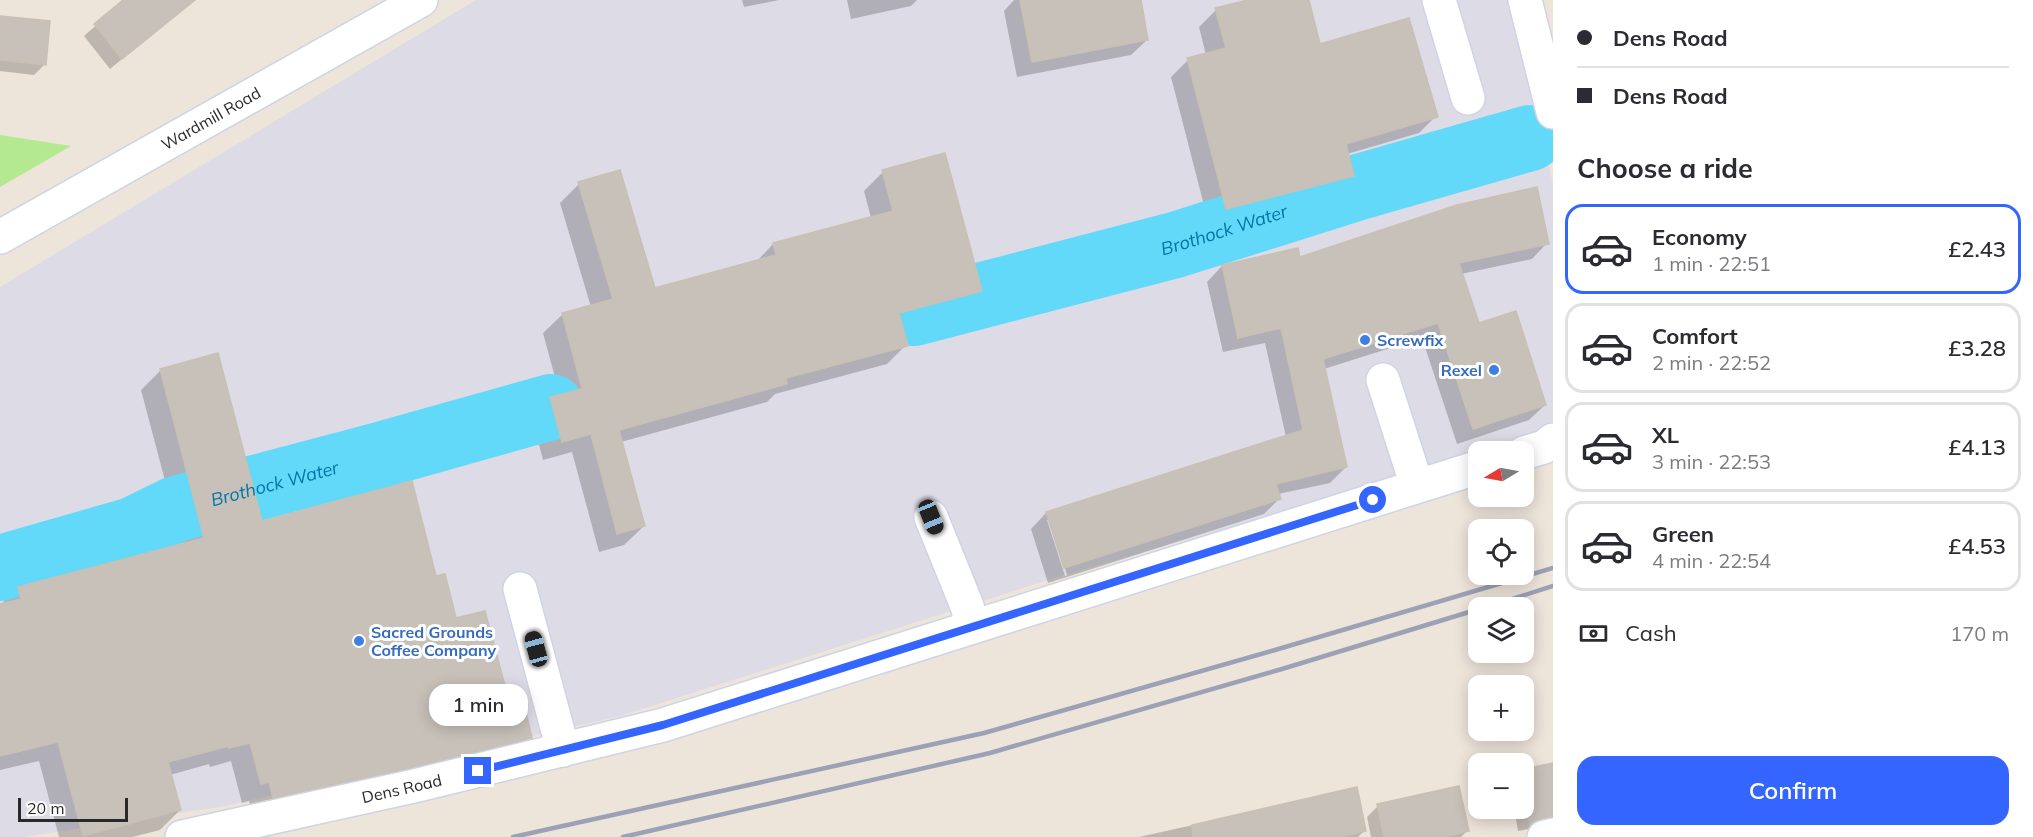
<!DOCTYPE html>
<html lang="en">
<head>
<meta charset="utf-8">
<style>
	:root { --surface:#fff; --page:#f2f2f3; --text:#2b2b33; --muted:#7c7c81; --line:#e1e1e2; --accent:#3565ff }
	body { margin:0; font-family:Mulish,sans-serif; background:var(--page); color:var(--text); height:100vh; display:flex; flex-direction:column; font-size:22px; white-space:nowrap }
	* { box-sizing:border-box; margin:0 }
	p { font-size:20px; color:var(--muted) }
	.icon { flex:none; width:33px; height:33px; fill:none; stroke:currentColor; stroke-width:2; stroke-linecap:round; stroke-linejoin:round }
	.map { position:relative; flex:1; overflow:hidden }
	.details { display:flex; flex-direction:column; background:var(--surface); width:480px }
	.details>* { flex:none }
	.guide { display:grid; align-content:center; height:132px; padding:0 24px; background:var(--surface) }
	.needle { width:39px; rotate:260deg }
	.buttons { position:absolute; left:1468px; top:441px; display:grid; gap:12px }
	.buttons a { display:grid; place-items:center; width:66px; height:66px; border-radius:12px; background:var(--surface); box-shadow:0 3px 15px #0003; font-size:30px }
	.scale { position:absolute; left:18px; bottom:15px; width:110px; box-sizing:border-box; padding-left:6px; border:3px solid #292929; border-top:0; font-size:16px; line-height:21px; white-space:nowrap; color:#292929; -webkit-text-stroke:4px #fff; paint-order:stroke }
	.end { position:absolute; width:27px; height:27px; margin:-14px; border:8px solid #3565ff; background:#fff; box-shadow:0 0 0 3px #fff }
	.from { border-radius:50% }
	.bubble { position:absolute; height:42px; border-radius:18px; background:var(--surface); box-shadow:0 3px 15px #0003; font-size:20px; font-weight:600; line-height:42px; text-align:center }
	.car { position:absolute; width:18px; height:36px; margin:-18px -9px; border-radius:8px; box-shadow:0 0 4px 2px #0007; background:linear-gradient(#222 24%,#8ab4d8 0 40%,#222 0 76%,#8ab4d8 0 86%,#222 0) }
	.guide b { display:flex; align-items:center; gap:21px; height:57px; font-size:22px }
	.guide b+b { border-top:2px solid var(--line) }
	.guide i { width:15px; height:15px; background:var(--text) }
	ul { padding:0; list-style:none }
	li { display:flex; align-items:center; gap:18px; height:90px; margin:0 12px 9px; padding:0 12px; border:3px solid var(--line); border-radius:18px }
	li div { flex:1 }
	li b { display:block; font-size:22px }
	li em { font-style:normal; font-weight:600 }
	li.selected { border-color:var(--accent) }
	li>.icon { width:54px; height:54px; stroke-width:1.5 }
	h2 { padding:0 24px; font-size:27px; line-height:72px }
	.pay { display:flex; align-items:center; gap:15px; height:66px; padding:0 24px; font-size:22px }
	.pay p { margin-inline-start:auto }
	.button { display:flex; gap:12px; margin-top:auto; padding:12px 24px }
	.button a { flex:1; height:69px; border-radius:18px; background:var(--accent); color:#fff; font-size:24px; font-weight:600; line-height:69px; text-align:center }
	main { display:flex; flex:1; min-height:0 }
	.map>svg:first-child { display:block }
</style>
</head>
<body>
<main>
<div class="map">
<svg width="1553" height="837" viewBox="0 0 1553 837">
	<rect width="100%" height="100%" fill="#ede4da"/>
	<!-- industrial -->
	<path fill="#dddbe5" d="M476,0h1036l41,184v239l-13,15 -47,13 -14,1v3l-418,121 -441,140 -395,90 -202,31h-23v-550z"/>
	<!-- green -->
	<path fill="#b4e991" d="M0,135l71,11 -71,41z"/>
	<!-- shadow -->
	<path fill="#0003" fill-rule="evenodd" d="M125,0h68l-83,69 -26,-33z
		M742,0h37l-35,7z
		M847,0h70l-6,6 -60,13z
		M1014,0h126l7,40 -16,15 -114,22 -13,-66z
		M1254,0h53l12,46 117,70 -17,17 -72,21 5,21 -17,17 -126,33 -38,-148 17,-17 18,-5 -7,-28 17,-17z
		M0,18l45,46 -11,11 -34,-4z
		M883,172l97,118 -19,19 -60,16 5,20 -19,19 -112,30 -8,8 -146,40 23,84 -20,19 -25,7 -27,-100 -29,8 -11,-42 19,-19 9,-3 -17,-63 20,-19 28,-7 -31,-104 19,-19 75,105 102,-27 17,-18 98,-26 -7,-27z
		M1547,243l-15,16 -71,15 17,51 67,80 -16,15 -72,24 -35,-106 -98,31 22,98 -16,16 -52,11 1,5 -15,15 -216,69 -17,-54 15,-16 240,-76 -21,-94 -42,9 -16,-70 15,-16 77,-7zM1047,520h3l17,55 -2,1z
		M161,370l100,153 174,55 20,42 56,94 20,23 -20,20 -258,60 -4,-16 -7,2 -11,-42 -21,6 -1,-3 -39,11 10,35 -20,20 -28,7h-73l-20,-76 -39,9v-165l19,-17 163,-43 -41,-155z
		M1553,764v60l-35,7 -4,-23h10v-38z
		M1355,789l9,42 -6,6h-219z
		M1378,806l89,25 -6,6h-90l-4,-20z"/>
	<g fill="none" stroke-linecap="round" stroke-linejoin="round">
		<!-- river -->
		<g stroke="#63d9f9" stroke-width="66">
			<path id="s1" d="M914,313l261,-68 184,-58 171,-49"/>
			<path id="s2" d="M0,568l133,-38 43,-21 197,-52 178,-50"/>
		</g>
	</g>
	<!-- building -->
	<path fill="#c8c1ba" stroke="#c9c0b3" stroke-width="1.5" d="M123,0h72l-73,59 -28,-35z
		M1020,0h121l7,40 -116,22z
		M1248,0h61l11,44 89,-26 29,99 -92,27 8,32 -128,33 -39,-151 39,-10 -11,-40z
		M0,16l50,5 -4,44 -46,-5z
		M945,153l37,138 -83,22 9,33 -122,32 1,6 -168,46 26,96 -28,8 -26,-100 -29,8 -12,-45 32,-8 -20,-76 51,-14 -35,-117 42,-12 35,118 121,-33 -3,-12 120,-32 -11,-41z
		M1537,187l12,57 -90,19 20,60 37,-12 30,94 -73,24 -35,-106 -115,36 24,108 -71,17 5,15 -217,69 -18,-56 257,-82 -22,-102 -43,10 -16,-73 76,-17 2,9 157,-52z
		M218,353l44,168 150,-40 24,95 9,-2 11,44 29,-7 27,101 13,-3 7,29 -122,30 -137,30 -4,-16 -8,2 -11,-41 -21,5v-2l-61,16 13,48 -98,26 -25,-94 -58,14v-152l21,-5 -3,-12 186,-49 -44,-169z
		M1553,763v54l-14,2 -9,6 -6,-30v-26z
		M1459,786l10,45 -24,6h-61l-7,-33z
		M1357,787l9,44 -25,6h-148l-1,-12z"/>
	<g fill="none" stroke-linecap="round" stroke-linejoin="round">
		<defs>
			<g id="minor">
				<path d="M1439,0l29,98"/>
				<path d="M1525,0l28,112"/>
				<path id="s3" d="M0,237l421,-237"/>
				<path d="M1383,380l34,106"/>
				<path d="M1524,453l20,-6 9,-7"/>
				<path d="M931,517l36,89 6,21"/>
				<path d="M520,589l43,161"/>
				<path id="s4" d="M182,837l232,-51 249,-61 816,-258"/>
				<path d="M1544,837l9,-2"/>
			</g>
		</defs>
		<!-- minor casing -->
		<use href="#minor" stroke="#cfd4e4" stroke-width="36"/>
		<!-- minor -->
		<use href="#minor" stroke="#fff" stroke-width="33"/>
		<!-- rail -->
		<path stroke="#9ca1b6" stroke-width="4.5" d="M1484,608l69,-22
			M513,837l471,-104 291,-83 278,-82
			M623,837l367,-84 292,-84 197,-60"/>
	</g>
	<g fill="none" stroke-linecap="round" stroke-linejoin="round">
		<!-- route -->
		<path stroke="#3565ff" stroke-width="8" d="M478,771l185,-46 710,-225"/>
	</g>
	<!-- markers -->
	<g fill="#3f7fe0" stroke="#fff" stroke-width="2">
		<circle cx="1365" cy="340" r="6"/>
		<circle cx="1494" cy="370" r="6"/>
		<circle cx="359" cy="641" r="6"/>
	</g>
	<g text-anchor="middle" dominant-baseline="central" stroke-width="6" stroke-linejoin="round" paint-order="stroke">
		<!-- street labels -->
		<g font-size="16" fill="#292929" stroke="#fff">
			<text stroke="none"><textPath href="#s3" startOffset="242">Wardmill Road</textPath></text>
			<text stroke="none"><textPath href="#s4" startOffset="225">Dens Road</textPath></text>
		</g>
		<!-- shop labels -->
		<g font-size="16" font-weight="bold" fill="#366cbe" stroke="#fff" text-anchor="start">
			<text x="1377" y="340">Screwfix</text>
			<text x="1482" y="370" text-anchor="end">Rexel</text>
			<text x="371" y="632">Sacred Grounds<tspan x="371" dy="18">Coffee Company</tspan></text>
		</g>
		<!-- water labels -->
		<g font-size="18" font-style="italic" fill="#0176a6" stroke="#fff">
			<text stroke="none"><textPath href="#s1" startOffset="321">Brothock Water</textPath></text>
			<text stroke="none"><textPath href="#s2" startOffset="288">Brothock Water</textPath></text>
		</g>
	</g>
</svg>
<div class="buttons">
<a><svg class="needle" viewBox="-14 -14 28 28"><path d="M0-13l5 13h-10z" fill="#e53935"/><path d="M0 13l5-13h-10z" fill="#7c7c81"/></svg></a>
<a><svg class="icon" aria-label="locate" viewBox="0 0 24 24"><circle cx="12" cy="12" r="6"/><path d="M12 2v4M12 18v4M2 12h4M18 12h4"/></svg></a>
<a><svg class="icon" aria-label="layers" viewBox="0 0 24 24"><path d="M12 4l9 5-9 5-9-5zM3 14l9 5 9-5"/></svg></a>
<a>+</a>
<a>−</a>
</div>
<div class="scale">20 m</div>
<i class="end from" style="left:1373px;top:500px"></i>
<i class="end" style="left:478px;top:771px"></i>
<div class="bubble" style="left:429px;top:684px;width:99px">1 min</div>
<i class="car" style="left:931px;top:517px;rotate:158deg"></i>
<i class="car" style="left:536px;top:649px;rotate:345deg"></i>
</div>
<section class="details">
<div class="guide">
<b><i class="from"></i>Dens Road</b>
<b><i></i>Dens Road</b>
</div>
<h2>Choose a ride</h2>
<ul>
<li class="selected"><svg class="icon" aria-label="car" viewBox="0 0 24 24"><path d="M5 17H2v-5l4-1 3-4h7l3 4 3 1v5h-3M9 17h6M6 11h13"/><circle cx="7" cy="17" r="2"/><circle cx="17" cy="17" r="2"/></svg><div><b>Economy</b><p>1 min · 22:51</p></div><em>£2.43</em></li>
<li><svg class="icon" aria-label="car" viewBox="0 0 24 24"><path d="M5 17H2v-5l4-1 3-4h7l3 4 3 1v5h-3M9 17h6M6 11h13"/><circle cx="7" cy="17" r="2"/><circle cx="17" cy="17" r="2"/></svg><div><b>Comfort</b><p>2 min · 22:52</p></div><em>£3.28</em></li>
<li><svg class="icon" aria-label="car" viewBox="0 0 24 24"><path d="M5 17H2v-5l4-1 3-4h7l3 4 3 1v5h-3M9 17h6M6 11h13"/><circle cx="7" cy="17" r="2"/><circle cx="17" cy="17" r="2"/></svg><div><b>XL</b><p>3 min · 22:53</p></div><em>£4.13</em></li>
<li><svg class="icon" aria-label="car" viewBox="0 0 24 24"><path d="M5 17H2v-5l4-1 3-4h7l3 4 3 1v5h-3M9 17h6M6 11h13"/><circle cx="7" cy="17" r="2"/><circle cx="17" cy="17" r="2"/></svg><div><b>Green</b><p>4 min · 22:54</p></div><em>£4.53</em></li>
</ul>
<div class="pay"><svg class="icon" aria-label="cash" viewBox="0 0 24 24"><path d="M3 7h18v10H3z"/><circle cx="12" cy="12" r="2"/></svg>Cash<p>170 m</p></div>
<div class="button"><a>Confirm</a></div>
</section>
</main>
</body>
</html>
